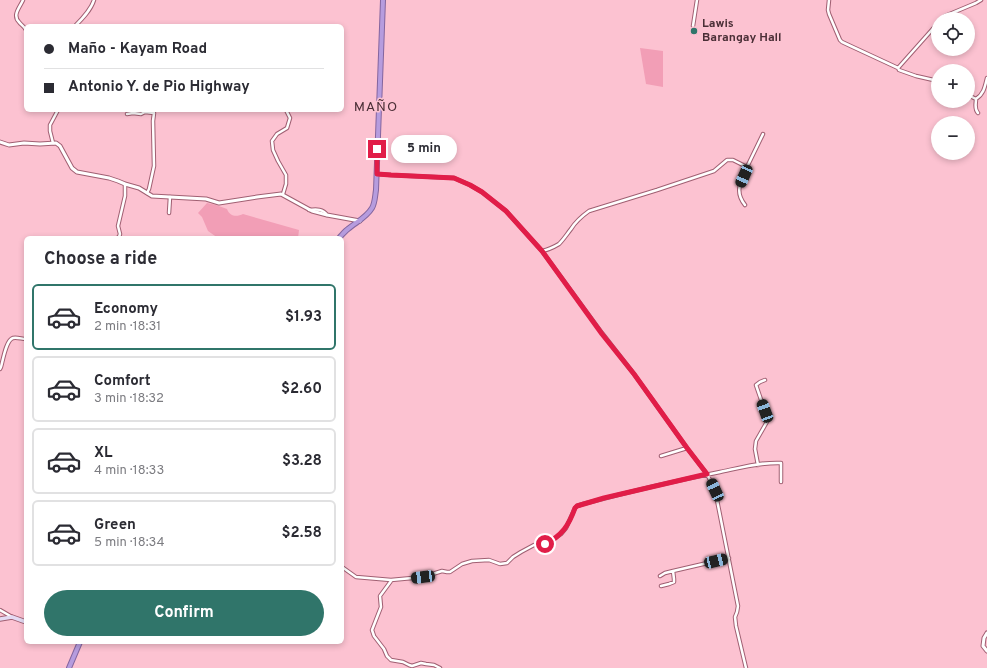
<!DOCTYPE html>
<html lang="en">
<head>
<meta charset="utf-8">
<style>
	:root { --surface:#fff; --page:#f7f7f7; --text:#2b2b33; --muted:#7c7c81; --line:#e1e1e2; --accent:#30756a }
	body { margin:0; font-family:Overpass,sans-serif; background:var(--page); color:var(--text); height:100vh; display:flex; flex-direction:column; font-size:15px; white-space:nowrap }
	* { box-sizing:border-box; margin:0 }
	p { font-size:13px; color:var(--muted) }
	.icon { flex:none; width:22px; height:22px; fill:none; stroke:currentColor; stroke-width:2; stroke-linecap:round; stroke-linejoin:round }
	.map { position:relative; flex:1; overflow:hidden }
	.side { position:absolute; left:24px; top:236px; width:320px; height:408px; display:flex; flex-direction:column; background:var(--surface); border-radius:6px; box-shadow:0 2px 6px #0003 }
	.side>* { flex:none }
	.banner { position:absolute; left:24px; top:24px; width:320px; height:88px; border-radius:6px; box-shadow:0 2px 6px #0003; display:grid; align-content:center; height:88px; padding:0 20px; background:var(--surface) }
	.controls { position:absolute; left:931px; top:12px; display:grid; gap:8px }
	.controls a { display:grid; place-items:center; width:44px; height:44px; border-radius:50%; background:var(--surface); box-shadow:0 2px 6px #0003; font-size:20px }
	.end { position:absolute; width:18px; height:18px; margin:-9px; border:5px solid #e11d48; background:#fff; box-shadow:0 0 0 2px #fff }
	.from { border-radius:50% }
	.bubble { position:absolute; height:28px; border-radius:14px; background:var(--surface); box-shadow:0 2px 6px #0003; font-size:13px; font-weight:700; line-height:28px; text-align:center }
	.car { position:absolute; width:12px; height:24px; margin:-12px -6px; border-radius:5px; box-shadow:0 0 3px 1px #0007; background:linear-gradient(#222 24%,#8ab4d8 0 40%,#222 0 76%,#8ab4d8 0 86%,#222 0) }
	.banner b { display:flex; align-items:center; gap:14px; height:38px; font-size:15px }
	.banner b+b { border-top:1px solid var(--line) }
	.banner i { width:10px; height:10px; background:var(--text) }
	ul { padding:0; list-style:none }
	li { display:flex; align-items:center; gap:12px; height:66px; margin:0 8px 6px; padding:0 12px; border:2px solid var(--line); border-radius:6px }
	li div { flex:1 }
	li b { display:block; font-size:15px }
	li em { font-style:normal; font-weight:700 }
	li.active { border-color:var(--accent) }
	li>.icon { width:36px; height:36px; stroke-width:1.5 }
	h2 { padding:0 20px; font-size:18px; line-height:48px }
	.action { display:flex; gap:8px; margin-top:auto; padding:8px 20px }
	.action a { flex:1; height:46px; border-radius:24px; background:var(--accent); color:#fff; font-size:16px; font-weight:700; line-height:46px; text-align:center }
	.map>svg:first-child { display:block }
</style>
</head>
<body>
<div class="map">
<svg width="987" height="668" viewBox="0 0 987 668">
	<rect width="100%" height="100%" fill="#fcc2d1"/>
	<!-- green -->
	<path fill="#f29eb6" d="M640,48l23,3v36l-17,-3z
		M207,203l9,2 11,4c3,8 10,8 16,5l56,16 -1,8h-80l-10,-7 -6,-14 -4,-4z"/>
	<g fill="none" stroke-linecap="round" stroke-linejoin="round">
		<defs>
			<path id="minor" d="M23,0c-3,7 -11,15 -4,22 2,3 5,4 7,8
				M829,0l-1,10 1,4 11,26 2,2 56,26
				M942,19l3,-3 31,-13 5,-3
				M938,23l-40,45 1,2 17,6 22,5
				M75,26c7,-7 16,-16 19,-26
				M693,26l4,-26
				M968,95l8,4
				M978,113c-4,-4 -2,-9 -2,-14 8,-5 9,-13 11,-21
				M127,114l6,-1 8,1 4,-2 9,1 -1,8 1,45 -5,23 -2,4
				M53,143l-3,-12v-6l8,-15
				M747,167l16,-33
				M377,174l14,1 63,3 16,7 12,7 24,19 36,40 60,82 32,41 53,74 20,26 8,16 23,116 -1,6 -2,5 1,9 10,42
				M283,194l3,-10v-9l-8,-14 -5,-11 -1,-9 5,-7 10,-6 3,-10 -4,-8
				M309,210c8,-1 14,-1 18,5
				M169,213l1,-16
				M117,238l2,-1 1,-3 -2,-8 7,-30v-12
				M542,251c5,-1 12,-4 17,-7 5,-5 8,-10 12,-15 5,-8 11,-13 18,-18l68,-21 57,-19 13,-11h6l14,7c-6,15 -13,24 -2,38
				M0,369l1,-2c2,-7 5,-27 12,-29 4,-1 9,1 13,1
				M661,456l26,-8
				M758,465l-3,-16 1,-8 12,-21 -11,-32 -1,-3 4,-3 5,-2
				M342,567l14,10 35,3 32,-3 19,-6 5,1h3l12,-8 10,-3 17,-1 11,4 7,-1 6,-6 8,-5 13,-7h9l7,-3 11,-8 5,-6 9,-20 2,-2 6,-2c45,-12 91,-23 137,-32 19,-4 41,-10 61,-9v19
				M660,576l5,-3 8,-2
				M391,581l-11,15 1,11 -9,23 2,6 10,13 3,7 4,4 12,2 6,3 3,1 9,-3 5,1 8,1 6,3
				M661,586l8,-2 5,-2v-3l-1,-8 56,-13
				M0,610l12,7"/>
			<path id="tertiary" d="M0,142l9,3 15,-2 16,1 16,-1 4,3 12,22 5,4 32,6 9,3 7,3 14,4 13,8 54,3 13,4 38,-6 24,-3 31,17 15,4 33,6
				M987,633l-3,5 -1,8 4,5"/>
			<path id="secondary" d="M0,619l12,-2 14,5"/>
			<path id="trunk" d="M339,238c3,-3 6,-7 9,-9 8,-7 18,-11 24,-21 3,-5 3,-12 4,-18l7,-190
				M69,668l11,-26"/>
		</defs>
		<!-- minor casing -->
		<use href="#minor" stroke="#a05f72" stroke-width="4.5"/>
		<!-- tertiary casing -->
		<use href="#tertiary" stroke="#a05f72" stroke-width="5"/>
		<!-- secondary casing -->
		<use href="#secondary" stroke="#a05f72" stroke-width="5.5"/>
		<!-- trunk casing -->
		<use href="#trunk" stroke="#84659e" stroke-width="6"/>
		<!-- minor -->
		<use href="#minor" stroke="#fff" stroke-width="2.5"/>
		<!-- tertiary -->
		<use href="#tertiary" stroke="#fff" stroke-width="3"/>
		<!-- secondary -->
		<use href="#secondary" stroke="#e4daf3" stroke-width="3.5"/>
		<!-- trunk -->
		<use href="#trunk" stroke="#b69cde" stroke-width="4"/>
	</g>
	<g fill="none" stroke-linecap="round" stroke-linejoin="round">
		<!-- route -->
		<path stroke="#e11d48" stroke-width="5" d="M377,149v25l14,1 63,3 16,7 12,7 24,19 36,40 60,83 32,40 53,74 20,26 -103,24 -27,8 -2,2c-6,17 -13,28 -30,36"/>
	</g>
	<!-- markers -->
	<circle fill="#30756a" stroke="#fcc2d1" stroke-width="1.5" cx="694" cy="31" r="4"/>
	<g text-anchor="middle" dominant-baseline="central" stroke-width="3" stroke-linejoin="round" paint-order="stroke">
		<!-- poi labels -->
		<g font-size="12" font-weight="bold" fill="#4a2e36" stroke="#fcc2d1" text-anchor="start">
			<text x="702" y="24">Lawis<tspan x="702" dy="14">Barangay Hall</tspan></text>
		</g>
		<!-- quarter labels -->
		<g font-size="14" letter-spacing="1" fill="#4a2e36" stroke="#fcc2d1">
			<text x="376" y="107">MAÑO</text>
		</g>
	</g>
</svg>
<div class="controls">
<a><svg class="icon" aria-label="locate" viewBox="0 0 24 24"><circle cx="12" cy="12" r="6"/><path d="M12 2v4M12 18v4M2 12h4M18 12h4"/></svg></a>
<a>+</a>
<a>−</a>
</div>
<i class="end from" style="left:545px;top:544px"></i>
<i class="end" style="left:377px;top:149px"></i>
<div class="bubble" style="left:391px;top:135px;width:66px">5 min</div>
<i class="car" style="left:744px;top:176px;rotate:204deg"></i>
<i class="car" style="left:765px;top:411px;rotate:340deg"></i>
<i class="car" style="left:715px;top:490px;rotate:335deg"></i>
<i class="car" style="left:716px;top:561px;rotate:77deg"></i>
<i class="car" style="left:423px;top:577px;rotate:263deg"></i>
<div class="banner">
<b><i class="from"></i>Maño - Kayam Road</b>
<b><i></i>Antonio Y. de Pio Highway</b>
</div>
<section class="side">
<h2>Choose a ride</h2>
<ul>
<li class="active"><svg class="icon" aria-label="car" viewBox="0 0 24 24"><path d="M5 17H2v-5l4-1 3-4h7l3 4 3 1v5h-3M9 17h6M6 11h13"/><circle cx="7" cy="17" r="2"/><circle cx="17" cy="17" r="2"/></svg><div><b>Economy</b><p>2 min · 18:31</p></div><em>$1.93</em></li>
<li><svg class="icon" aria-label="car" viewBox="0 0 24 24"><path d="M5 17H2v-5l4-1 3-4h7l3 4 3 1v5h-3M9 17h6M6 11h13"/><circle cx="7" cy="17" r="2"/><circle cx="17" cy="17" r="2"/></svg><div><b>Comfort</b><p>3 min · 18:32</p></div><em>$2.60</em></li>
<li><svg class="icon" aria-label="car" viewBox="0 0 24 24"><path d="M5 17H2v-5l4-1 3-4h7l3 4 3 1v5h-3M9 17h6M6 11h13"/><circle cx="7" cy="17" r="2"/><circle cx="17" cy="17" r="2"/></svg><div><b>XL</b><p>4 min · 18:33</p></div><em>$3.28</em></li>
<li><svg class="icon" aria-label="car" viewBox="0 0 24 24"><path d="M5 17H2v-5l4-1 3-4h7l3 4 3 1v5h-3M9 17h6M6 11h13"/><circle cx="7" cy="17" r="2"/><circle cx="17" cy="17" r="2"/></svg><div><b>Green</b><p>5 min · 18:34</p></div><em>$2.58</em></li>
</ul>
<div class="action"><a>Confirm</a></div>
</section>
</div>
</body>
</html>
